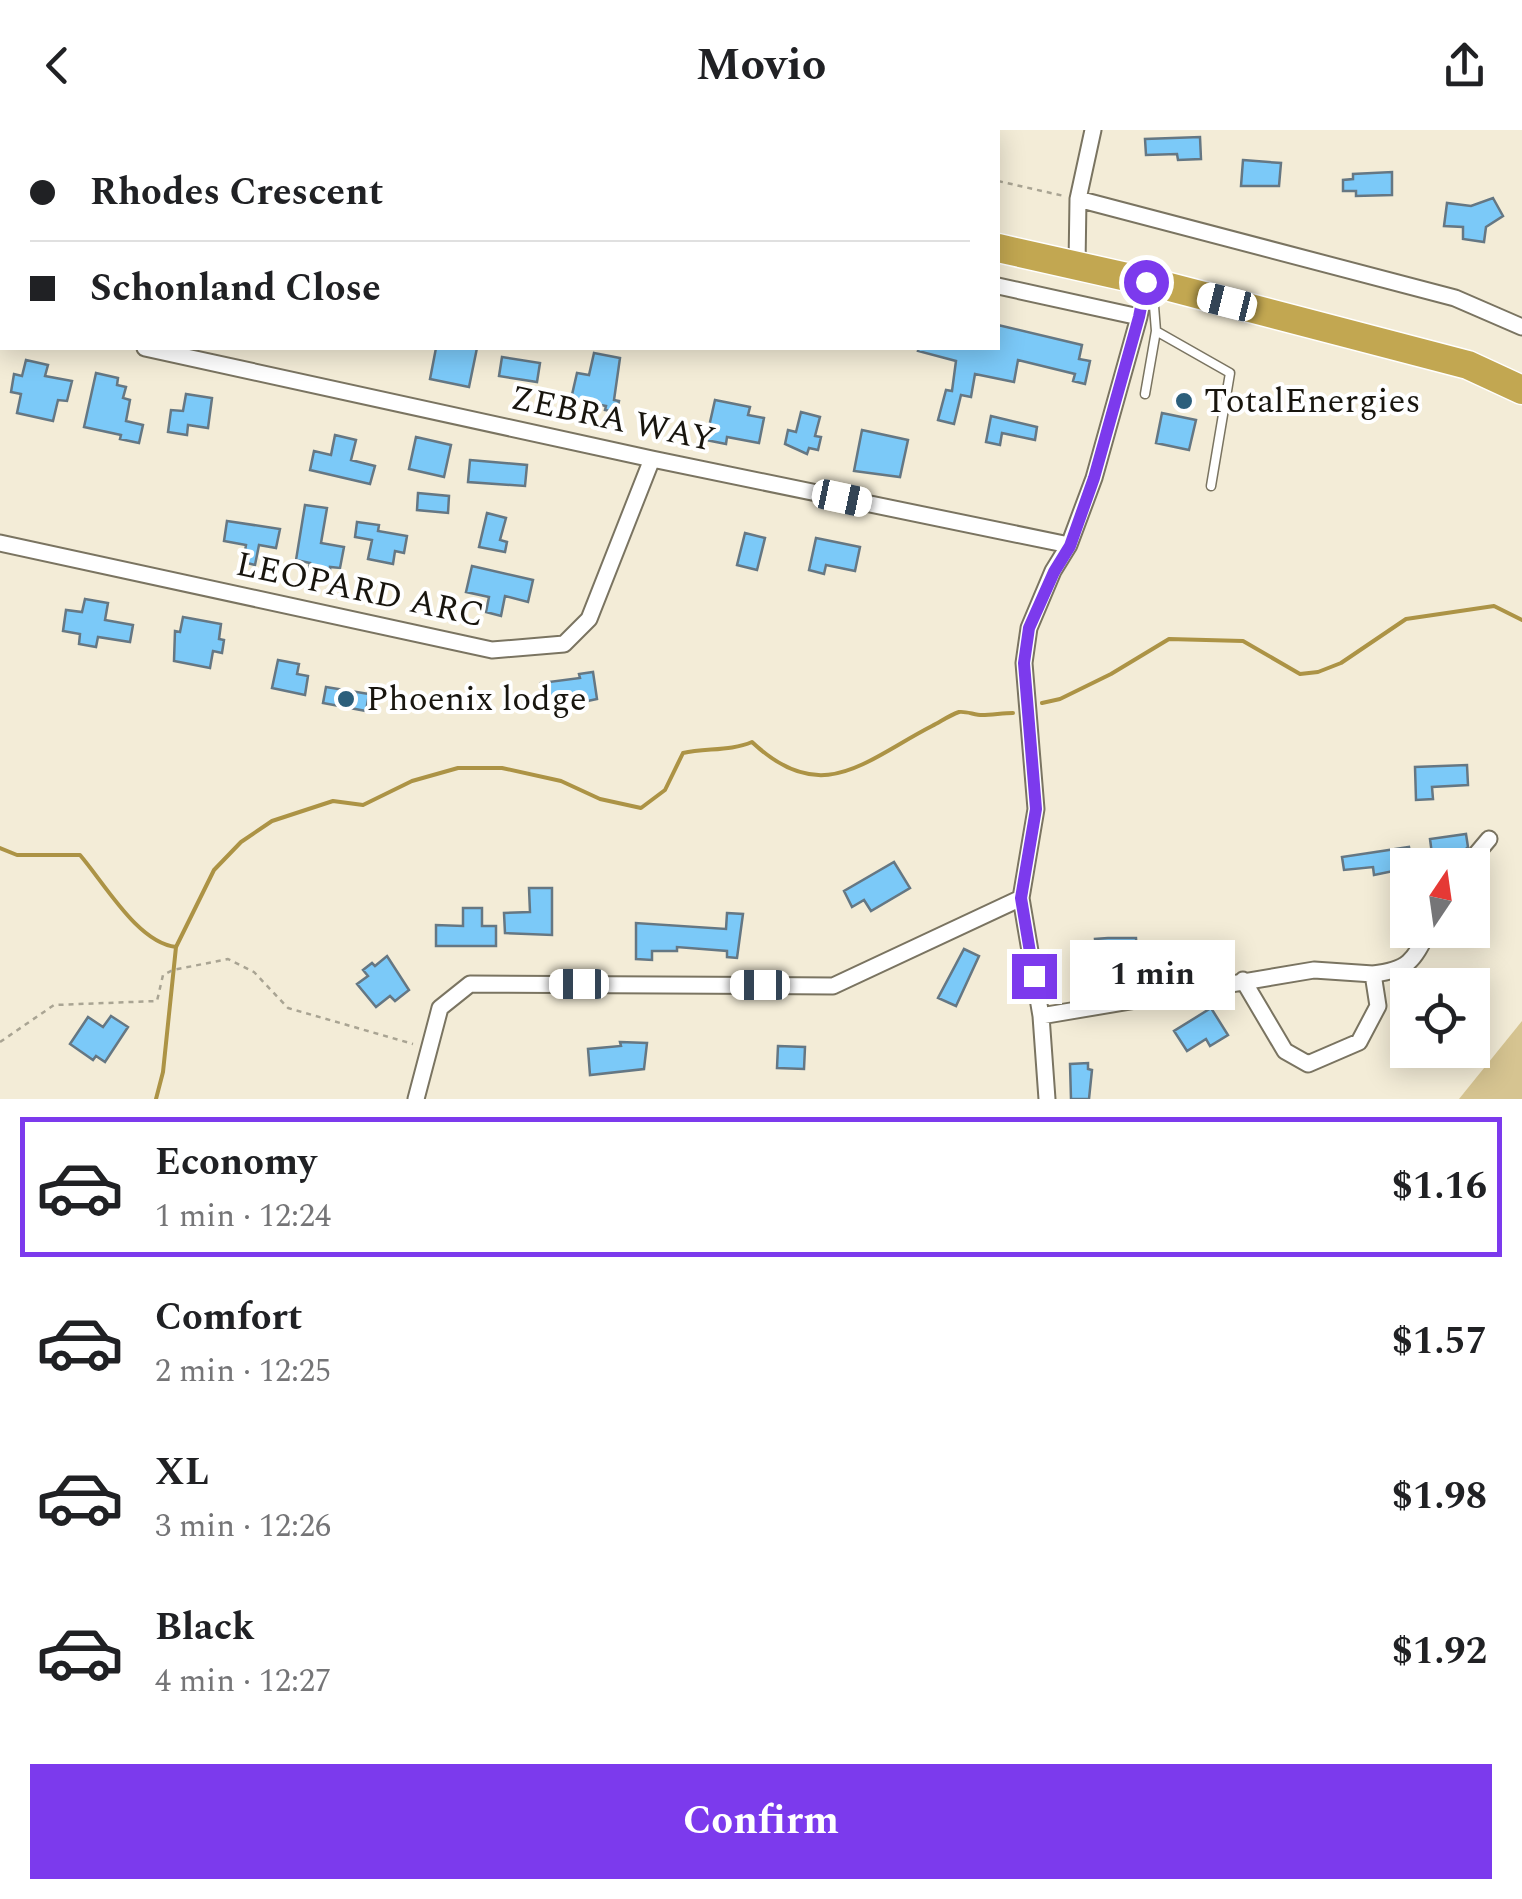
<!DOCTYPE html>
<html lang="en">
<head>
<meta charset="utf-8">
<style>
	:root { --surface:#fff; --page:#f6f6f6; --text:#202124; --muted:#757577; --line:#e0e0e0; --accent:#7c3aed }
	body { margin:0; font-family:Spectral,serif; background:var(--page); color:var(--text); height:100vh; display:flex; flex-direction:column; font-size:38px; white-space:nowrap }
	* { box-sizing:border-box; margin:0 }
	p { font-size:32px; color:var(--muted) }
	.icon { flex:none; width:55px; height:55px; fill:none; stroke:currentColor; stroke-width:2; stroke-linecap:round; stroke-linejoin:round }
	.map { position:relative; height:969px; overflow:hidden }
	.details { display:flex; flex-direction:column; background:var(--surface); flex:1 }
	.details>* { flex:none }
	.banner { position:absolute; left:0px; top:0px; width:1000px; height:220px; box-shadow:0 5px 25px #0003; display:grid; align-content:center; height:220px; padding:0 30px; background:var(--surface) }
	.needle { width:65px; rotate:13deg }
	.fabs { position:absolute; left:1390px; top:718px; display:grid; gap:20px }
	.fabs a { display:grid; place-items:center; width:100px; height:100px; border-radius:0px; background:var(--surface); box-shadow:0 5px 25px #0003; font-size:50px }
	.end { position:absolute; width:45px; height:45px; margin:-22px; border:12px solid #7c3aed; background:#fff; box-shadow:0 0 0 5px #fff }
	.from { border-radius:50% }
	.bubble { position:absolute; height:70px; border-radius:0px; background:var(--surface); box-shadow:0 5px 25px #0003; font-size:32px; font-weight:700; line-height:70px; text-align:center }
	.car { position:absolute; width:30px; height:60px; margin:-30px -15px; border-radius:12px; box-shadow:0 0 8px 2px #0007; background:linear-gradient(#fff 24%,#345 0 40%,#fff 0 76%,#345 0 86%,#fff 0) }
	.banner b { display:flex; align-items:center; gap:35px; height:95px; font-size:38px }
	.banner b+b { border-top:2px solid var(--line) }
	.banner i { width:25px; height:25px; background:var(--text) }
	ul { padding:18px 0 0; list-style:none }
	li { display:flex; align-items:center; gap:30px; height:140px; margin:0 20px 15px; padding:0 10px; border:5px solid transparent; border-radius:0px }
	li div { flex:1 }
	li b { display:block; font-size:38px }
	li em { font-style:normal; font-weight:700 }
	li.selected { border-color:var(--accent) }
	li>.icon { width:90px; height:90px; stroke-width:1.5 }
	.cta { display:flex; gap:20px; margin-top:auto; padding:20px 30px }
	.cta a { flex:1; height:115px; border-radius:0px; background:var(--accent); color:#fff; font-size:40px; font-weight:700; line-height:115px; text-align:center }
	header { display:flex; justify-content:space-between; align-items:center; height:130px; padding:0 30px; background:var(--surface); font-size:45px; font-weight:700 }
	.map>svg:first-child { display:block }
</style>
</head>
<body>
<header><svg class="icon" aria-label="back" viewBox="0 0 24 24"><path d="M15 5l-7 7 7 7"/></svg>Movio<svg class="icon" aria-label="share" viewBox="0 0 24 24"><path d="M12 15V3M7 8l5-5 5 5M5 13v7h14v-7"/></svg></header>
<div class="map">
<svg width="1522" height="969" viewBox="0 0 1522 969">
	<rect width="100%" height="100%" fill="#f3ecd7"/>
	<!-- green -->
	<path fill="#d6c491" d="M1522,891v78h-63z"/>
	<g fill="none" stroke-linecap="round" stroke-linejoin="round">
		<!-- stream -->
		<path stroke="#ac9345" stroke-width="4" d="M1042,573l18,-4 51,-25 58,-35 74,2 57,33 18,-2 23,-9 65,-44 88,-13 28,14
			M0,718l17,7h63c25,29 58,88 96,92
			M156,969l7,-27 13,-125 38,-77 27,-28 31,-21 61,-20 30,4 49,-24 46,-13h44l59,13 39,18 41,9 24,-18 18,-37c23,-5 48,-2 69,-11 70,66 112,19 180,-16 8,-4 18,-11 27,-14 7,-1 16,3 23,3 10,0 21,-2 31,-2"/>
	</g>
	<!-- building -->
	<path fill="#7bc9f8" stroke="#657783" stroke-width="2.5" d="M1200,7l1,22 -23,1 -1,-6 -31,1 -1,-16z
		M1243,30l38,3 -2,23h-38z
		M1392,42v23l-36,1v-5h-13v-11l10,-1v-5z
		M1493,68l10,18 -17,11 -2,15 -21,-3v-12l-19,-1 3,-23 24,3z
		M998,195l84,20 -3,14 11,2 -5,23 -12,-3 2,-7 -57,-14 -4,22 -39,-8 -4,23 -10,-2 -7,29 -16,-4 8,-30 6,1 4,-30 -38,-10 1,-3h79z
		M436,218h41l-8,39 -39,-8z
		M594,223l26,5 -6,42 5,1 -2,11 -12,-2 1,-4 -35,-7 6,-26 12,2z
		M502,227l38,6 -3,19 -38,-6z
		M26,230l22,5 -3,11 27,5 -5,20 -9,-1 -5,21 -36,-8 4,-19 -10,-2 3,-18 8,2z
		M96,243l22,5 -1,7 9,2 -3,11 7,2 -4,21 17,4 -4,18 -19,-4 1,-4 -37,-8z
		M186,264l26,4 -4,30 -20,-3 -1,10 -19,-3 3,-22 12,1z
		M715,270l35,7 -2,8 16,3 -5,25 -32,-6 -1,7 -20,-4z
		M801,282l19,5 -5,19 6,1 -3,13 -9,-2 -2,6 -22,-10 3,-14 8,2z
		M1162,283l34,7 -7,30 -33,-7z
		M991,286l46,11 -2,13 -33,-7 -2,12 -14,-3z
		M862,300l46,10 -8,37 -46,-6z
		M335,305l21,5 -5,20 24,6 -5,18 -60,-14 4,-19 17,4z
		M416,307l35,8 -7,32 -35,-8z
		M470,330l57,5 -2,21 -57,-4z
		M418,363l31,3 -1,17 -31,-3z
		M305,375l22,3 -6,35 23,4 -4,21 -10,-1v4l-21,-4 1,-4 -14,-3z
		M487,383l19,5 -6,22 7,2 -2,10 -26,-5z
		M227,391l53,8 -4,19 -17,-3 -4,20 -12,-3 3,-17 -22,-4z
		M357,392l22,3 -1,6 29,5 -3,17 -9,-2 -2,13 -25,-5 4,-19 -17,-3z
		M745,403l20,5 -8,32 -20,-5z
		M816,408l44,9 -5,24 -29,-6 -2,9 -15,-4z
		M472,436l61,14 -5,22 -23,-6 -4,20 -15,-4 3,-15 -23,-5z
		M85,469l23,4 -3,17 28,5 -3,17 -32,-5 -2,10 -17,-3 1,-10 -17,-3 3,-21 16,2z
		M183,487l38,7 -2,15 5,1 -2,13 -9,-2 -3,17 -36,-7 1,-30 5,1z
		M278,530l21,4 -2,10 11,2 -3,19 -33,-7z
		M593,542l4,27 -14,3 -1,-6 -39,5 -2,-18 39,-5 -1,-4z
		M326,557l43,7 -3,17 -43,-8z
		M1467,635l1,20 -36,2 1,12 -17,1 -1,-33z
		M1466,704l2,13 -5,5 -13,2 1,5 -18,3 -3,-23z
		M1409,717l4,18h-5v3l-34,7 -1,-8 -29,3 -2,-13z
		M894,732l16,26 -39,23 -7,-11 -12,7 -8,-16z
		M529,758h23v47l-47,-2 -1,-20 26,-1z
		M463,778h19v18h14v20h-60v-21l27,1z
		M727,783l16,1 -6,44 -10,-1v-6l-50,-4v4h-25v9l-16,-1v-36l90,6z
		M1108,808h28l2,32 -40,2 -3,-33z
		M964,819l15,7 -23,50 -18,-8z
		M387,826l22,34 -14,11 -5,-5 -14,11 -19,-23 11,-8 -5,-6 9,-7 3,3z
		M1211,878l17,27 -18,11 -4,-7 -19,12 -13,-20z
		M111,886l17,11 -23,35 -9,-6 -3,4 -23,-16 18,-27 15,10z
		M620,912l27,1 -3,26 -54,6 -2,-26 33,-3z
		M778,916l27,1 -1,22 -27,-1z
		M1088,933v6l4,1 -3,29h-18l-1,-35z"/>
	<g fill="none" stroke-linecap="round" stroke-linejoin="round">
		<defs>
			<path id="lane" d="M1157,159l-3,17 2,25 74,42 -19,113
				M1145,264l11,-63"/>
			<path id="street" d="M285,0l11,2
				M1078,69l377,99 67,29
				M1077,135l1,-66 15,-69
				M998,156l141,31
				M0,186h2
				M145,218l507,111 417,86
				M0,413l492,107 72,-6 25,-25 63,-160
				M1467,735l22,-26
				M1373,844c36,-4 40,-13 56,-44
				M1041,886l273,-46 59,4 5,32 -19,36 -51,22 -23,-13 -42,-71
				M416,969l24,-91 30,-24 363,2 188,-88
				M1047,969l-6,-83 -20,-118 15,-89 -12,-146 5,-35 24,-57 16,-26 25,-67 45,-161 7,-35"/>
			<path id="highway" d="M448,0l12,2
				M998,118l160,36 310,81 54,25"/>
		</defs>
		<!-- lane casing -->
		<use href="#lane" stroke="#7a7461" stroke-width="11"/>
		<!-- street casing -->
		<use href="#street" stroke="#7a7461" stroke-width="19"/>
		<!-- highway casing -->
		<use href="#highway" stroke="#fff" stroke-width="31"/>
		<!-- path -->
		<path stroke="#a9a493" stroke-width="2.5" stroke-dasharray="5 5" stroke-linecap="butt" d="M762,0l12,2
			M998,51l66,15
			M0,912l54,-37 103,-4 6,-26 10,-5 55,-11 26,13 34,36 125,36"/>
		<!-- lane -->
		<use href="#lane" stroke="#fff" stroke-width="8"/>
		<!-- street -->
		<use href="#street" stroke="#fff" stroke-width="15"/>
		<!-- highway -->
		<use href="#highway" stroke="#c2a751" stroke-width="28"/>
	</g>
	<g fill="none" stroke-linecap="round" stroke-linejoin="round">
		<!-- route -->
		<path stroke="#7c3aed" stroke-width="12" d="M1034,846l-13,-78 15,-89 -12,-146 5,-35 25,-56 16,-26 24,-68 45,-161 7,-35"/>
	</g>
	<!-- markers -->
	<g fill="#2c5f7c" stroke="#fff" stroke-width="4">
		<circle cx="1184" cy="271" r="10"/>
		<circle cx="346" cy="569" r="10"/>
	</g>
	<g text-anchor="middle" dominant-baseline="central" stroke-width="8" stroke-linejoin="round" paint-order="stroke">
		<!-- poi labels -->
		<g font-size="35" fill="#18150e" stroke="#fff" text-anchor="start">
			<text x="1204" y="271">TotalEnergies</text>
			<text x="366" y="569">Phoenix lodge</text>
		</g>
		<!-- street labels -->
		<g font-size="35" fill="#18150e" stroke="#fff">
			<text transform="translate(613 289) rotate(12)">ZEBRA WAY</text>
			<text transform="translate(360 460) rotate(12)">LEOPARD ARC</text>
		</g>
	</g>
</svg>
<div class="fabs">
<a><svg class="needle" viewBox="-14 -14 28 28"><path d="M0-13l5 13h-10z" fill="#e53935"/><path d="M0 13l5-13h-10z" fill="#757577"/></svg></a>
<a><svg class="icon" aria-label="locate" viewBox="0 0 24 24"><circle cx="12" cy="12" r="6"/><path d="M12 2v4M12 18v4M2 12h4M18 12h4"/></svg></a>
</div>
<i class="end from" style="left:1146px;top:152px"></i>
<i class="end" style="left:1034px;top:846px"></i>
<div class="bubble" style="left:1070px;top:810px;width:165px">1 min</div>
<i class="car" style="left:1227px;top:172px;rotate:284deg"></i>
<i class="car" style="left:842px;top:368px;rotate:102deg"></i>
<i class="car" style="left:579px;top:854px;rotate:270deg"></i>
<i class="car" style="left:760px;top:855px;rotate:270deg"></i>
<div class="banner">
<b><i class="from"></i>Rhodes Crescent</b>
<b><i></i>Schonland Close</b>
</div>
</div>
<section class="details">
<ul>
<li class="selected"><svg class="icon" aria-label="car" viewBox="0 0 24 24"><path d="M5 17H2v-5l4-1 3-4h7l3 4 3 1v5h-3M9 17h6M6 11h13"/><circle cx="7" cy="17" r="2"/><circle cx="17" cy="17" r="2"/></svg><div><b>Economy</b><p>1 min · 12:24</p></div><em>$1.16</em></li>
<li><svg class="icon" aria-label="car" viewBox="0 0 24 24"><path d="M5 17H2v-5l4-1 3-4h7l3 4 3 1v5h-3M9 17h6M6 11h13"/><circle cx="7" cy="17" r="2"/><circle cx="17" cy="17" r="2"/></svg><div><b>Comfort</b><p>2 min · 12:25</p></div><em>$1.57</em></li>
<li><svg class="icon" aria-label="car" viewBox="0 0 24 24"><path d="M5 17H2v-5l4-1 3-4h7l3 4 3 1v5h-3M9 17h6M6 11h13"/><circle cx="7" cy="17" r="2"/><circle cx="17" cy="17" r="2"/></svg><div><b>XL</b><p>3 min · 12:26</p></div><em>$1.98</em></li>
<li><svg class="icon" aria-label="car" viewBox="0 0 24 24"><path d="M5 17H2v-5l4-1 3-4h7l3 4 3 1v5h-3M9 17h6M6 11h13"/><circle cx="7" cy="17" r="2"/><circle cx="17" cy="17" r="2"/></svg><div><b>Black</b><p>4 min · 12:27</p></div><em>$1.92</em></li>
</ul>
<div class="cta"><a>Confirm</a></div>
</section>
</body>
</html>
